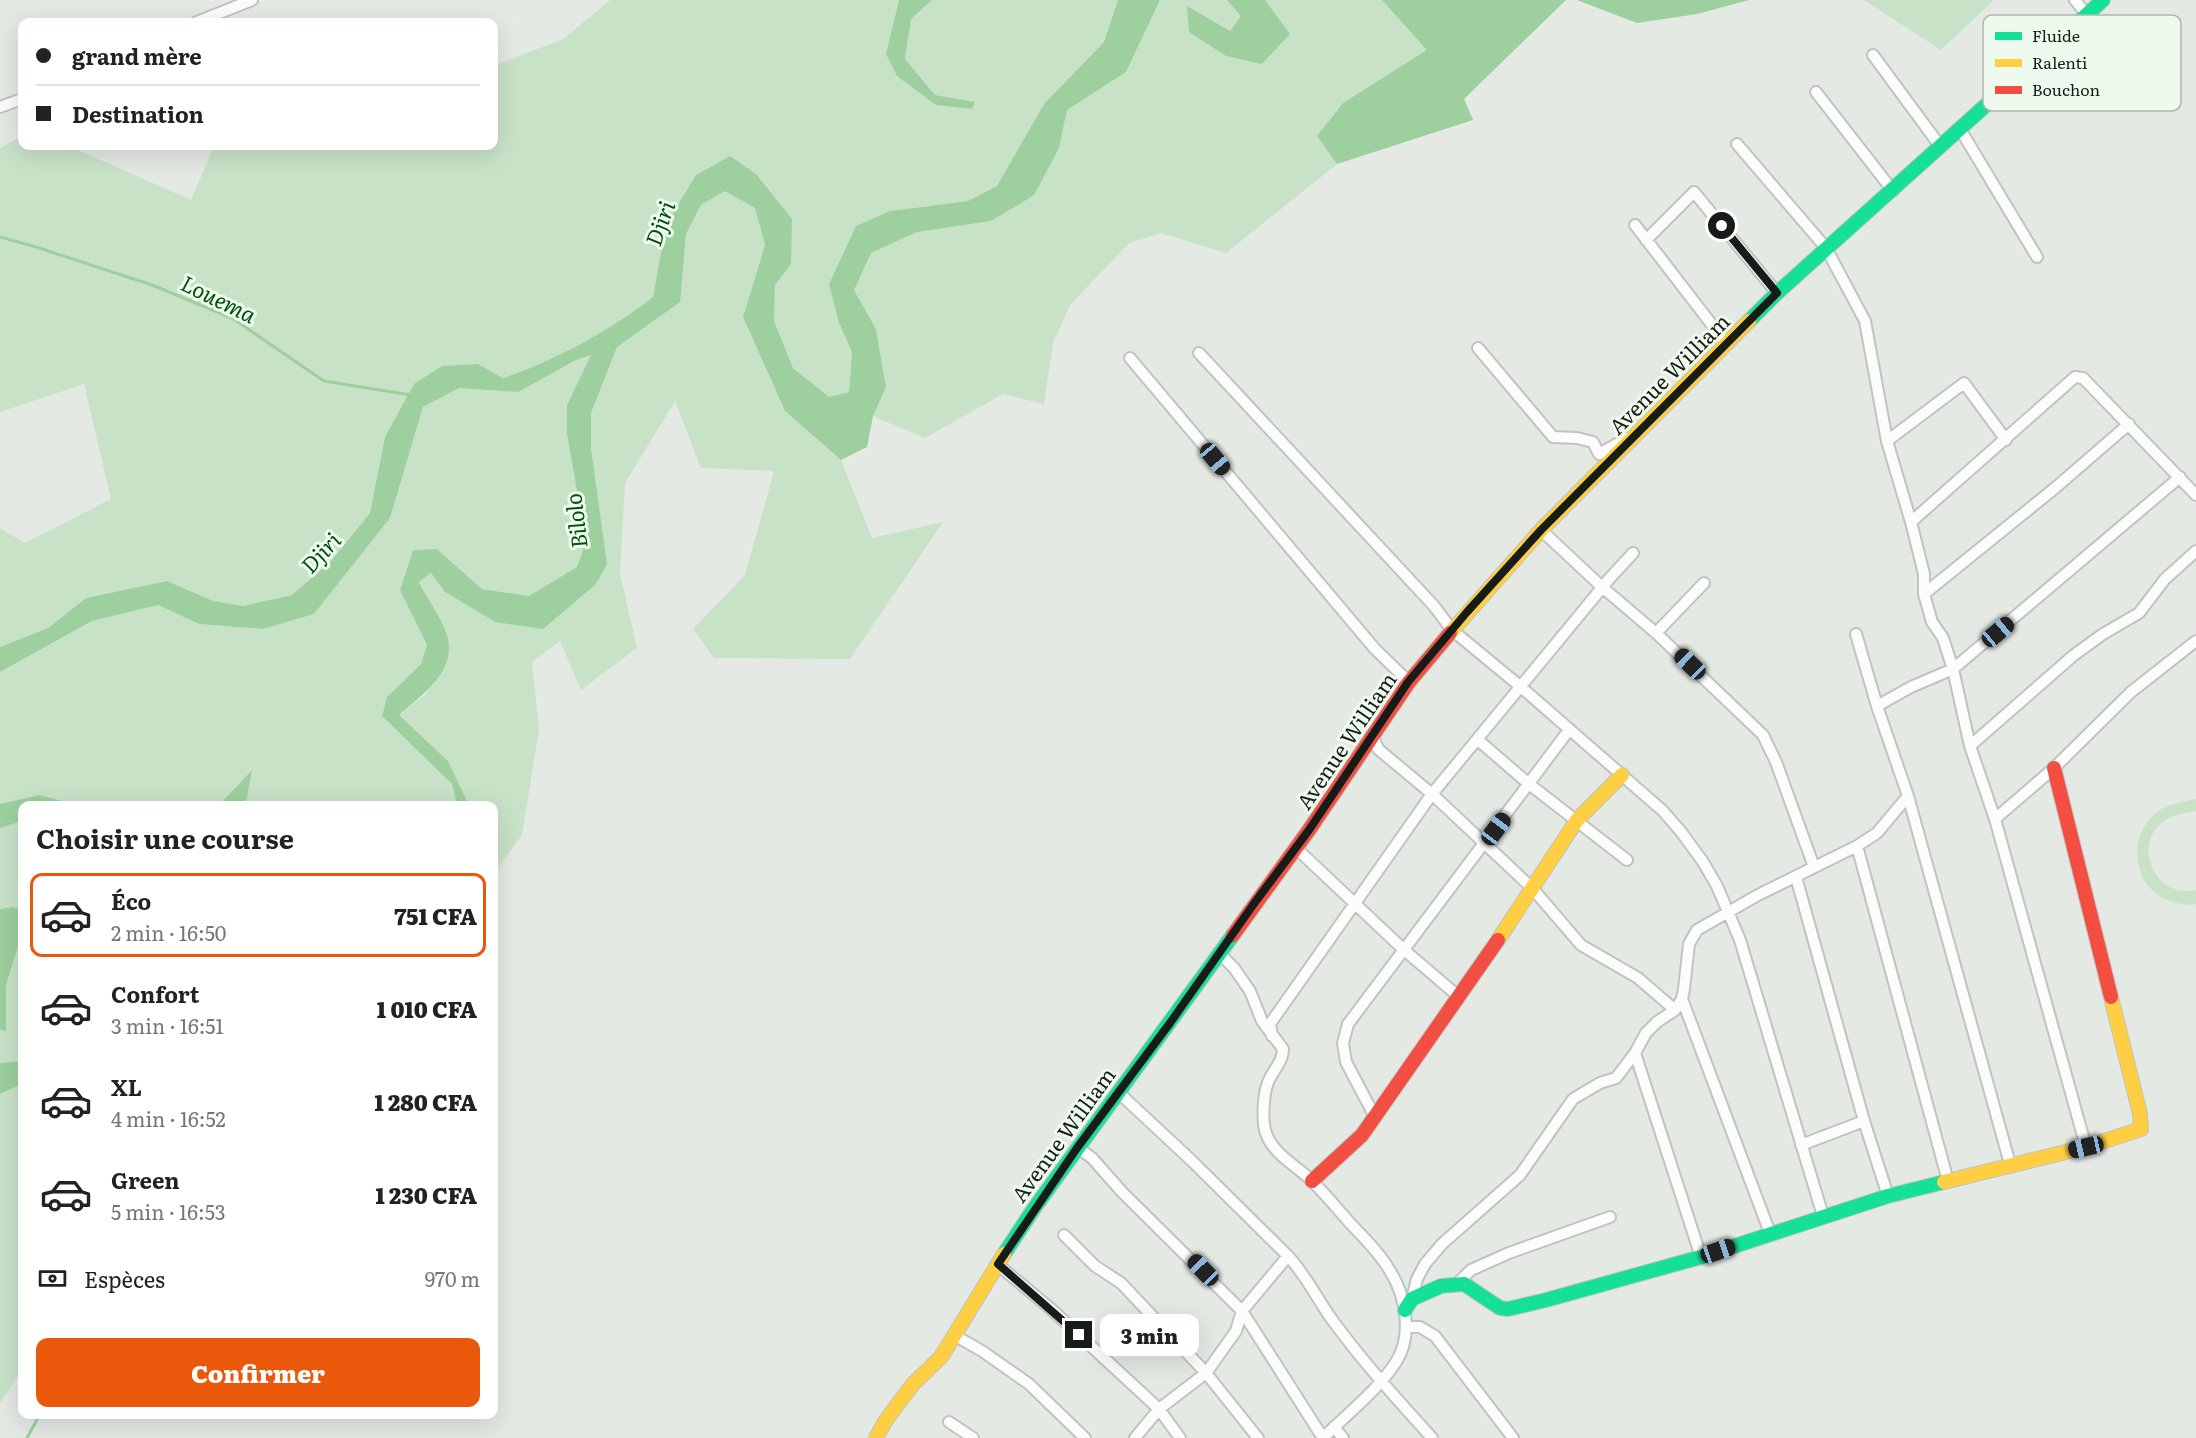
<!DOCTYPE html>
<html lang="fr">
<head>
<meta charset="utf-8">
<style>
	:root { --surface:#fff; --page:#f6f6f6; --text:#222; --muted:#767676; --line:#e0e0e0; --accent:#ea580c }
	body { margin:0; font-family:Literata,serif; background:var(--page); color:var(--text); height:100vh; display:flex; flex-direction:column; font-size:22px; white-space:nowrap }
	* { box-sizing:border-box; margin:0 }
	p { font-size:20px; color:var(--muted) }
	.icon { flex:none; width:33px; height:33px; fill:none; stroke:currentColor; stroke-width:2; stroke-linecap:round; stroke-linejoin:round }
	.map { position:relative; flex:1; overflow:hidden }
	.sheet { position:absolute; left:18px; top:801px; width:480px; height:618px; display:flex; flex-direction:column; background:var(--surface); border-radius:12px; box-shadow:0 6px 24px #0002 }
	.sheet>* { flex:none }
	.top-card { position:absolute; left:18px; top:18px; width:480px; height:132px; border-radius:12px; box-shadow:0 6px 24px #0002; display:grid; align-content:center; height:132px; padding:0 18px; background:var(--surface) }
	.end { position:absolute; width:27px; height:27px; margin:-14px; border:8px solid #181c18; background:#fff; box-shadow:0 0 0 3px #fff }
	.from { border-radius:50% }
	.bubble { position:absolute; height:42px; border-radius:12px; background:var(--surface); box-shadow:0 6px 24px #0002; font-size:20px; font-weight:800; line-height:42px; text-align:center }
	.car { position:absolute; width:18px; height:36px; margin:-18px -9px; border-radius:8px; box-shadow:0 0 4px 2px #0007; background:linear-gradient(#222 24%,#8ab4d8 0 40%,#222 0 76%,#8ab4d8 0 86%,#222 0) }
	.top-card b { display:flex; align-items:center; gap:21px; height:57px; font-size:22px }
	.top-card b+b { border-top:2px solid var(--line) }
	.top-card i { width:15px; height:15px; background:var(--text) }
	ul { padding:0; list-style:none }
	li { display:flex; align-items:center; gap:18px; height:84px; margin:0 12px 9px; padding:0 6px; border:3px solid transparent; border-radius:12px }
	li div { flex:1 }
	li b { display:block; font-size:22px }
	li em { font-style:normal; font-weight:800 }
	li.active { border-color:var(--accent) }
	li>.icon { width:54px; height:54px; stroke-width:1.5 }
	h2 { padding:0 18px; font-size:27px; line-height:72px }
	.pay { display:flex; align-items:center; gap:15px; height:66px; padding:0 18px; font-size:22px }
	.pay p { margin-inline-start:auto }
	.action { display:flex; gap:12px; margin-top:auto; padding:12px 18px }
	.action a { flex:1; height:69px; border-radius:12px; background:var(--accent); color:#fff; font-size:24px; font-weight:800; line-height:69px; text-align:center }
	.map>svg:first-child { display:block }
</style>
</head>
<body>
<div class="map">
<svg width="2196" height="1438" viewBox="0 0 2196 1438">
	<rect width="100%" height="100%" fill="#e4e9e4"/>
	<!-- green -->
	<path fill="#c8e2c8" d="M610,0h289l-13,54 50,51 39,-3 -40,-7 -30,-36 6,-40 21,-19h186l-14,42 -60,62 -47,82 -29,15 -78,10 -51,112 13,29 -3,40 -20,5 -36,-29 -19,-47 1,-36 16,-21 -61,-108 -64,69 -13,72c-42,33 -100,65 -151,81l-24,-14 -36,2 -57,71 -15,76 -38,47 -40,35 -49,11 -30,-5 -46,-20 -81,17 -38,30 -48,19v-119l25,15 86,-44 -27,-115 -84,28v-264l22,-12v10h47l122,54 23,-54h280v-80l69,-27z
		M1160,0h67l14,16 -12,16 -3,24 36,8 28,-30 -25,-34h117l46,50 -85,53 -26,33 20,28 -111,89 -65,-20 -32,10 -59,62 -17,38 -9,61 -41,-10 -78,44 -52,-22 13,-30 -10,-57 -22,-39 17,-38 46,-20 74,-11 68,-73 8,-38 59,-38z
		M1864,0h129v1l-52,49z
		M725,191l30,17 10,37 -22,72 42,94 56,49 31,78 71,-16 -93,137 -136,-1 -21,-29 52,-54 29,-104 -73,-3 -26,-67 -50,82 -5,91 17,74 -56,42 -21,-49 -28,21 7,68 -17,105 -28,38v-67l-25,-1 -21,-44 -49,-46 27,-21 21,-61 -28,-51 12,-9 14,19 50,30 112,-58 -16,-116v-35l26,-66 62,-45 7,-68 15,-29z
		M591,355l-24,50v29l19,108 -9,25 -47,29 -48,-7 -45,-40 -24,1 -13,40 27,55 -6,19 -34,33 -5,19 70,68 5,21h-214l4,-7 4,-27 -32,34h-142l-38,-10 -39,9v-132l92,-51 66,-16 41,19 64,5 51,-15 76,-96 33,-111 36,-19 59,4 58,-32z
		M2196,799v12c-9,2 -19,3 -27,7 -40,21 -16,82 27,72v14l-4,1c-9,-1 -19,-2 -27,-6 -35,-17 -37,-68 -5,-89 11,-7 24,-8 36,-11z
		M22,821v89l-10,-3 -12,2v-81z
		M22,934v328l-3,8 3,3v97l-22,33v-309l20,-9v-24l-20,2v-33l5,1 1,-46z"/>
	<!-- water -->
	<path fill="#9dd09e" d="M899,0h33l-21,19 -6,40 30,36 40,7 -3,7 -36,-4 -39,-29 -11,-22z
		M1118,0h42l-34,72 -59,38 -8,38 -25,47 -43,26 -74,11 -46,21 -17,37 22,39 10,58 -13,29 -6,31 -26,13 -56,-49 -42,-94 22,-72 -10,-37 -30,-17 -24,14 -15,29 -6,68 -63,45 -26,66v35l16,116 -11,20 -53,45 -48,-7 -50,-30 -14,-19 -12,9c8,17 21,33 27,50 14,37 -23,62 -47,83l49,46 21,44h-12l-5,-21 -70,-68 5,-19 34,-33 6,-19 -27,-55 13,-40 24,-1 45,40 47,7 48,-29 9,-25 -19,-108v-29l24,-50 -15,5 -58,32 -59,-4 -36,19 -33,111 -76,96 -51,15 -64,-5 -41,-19 -66,16 -92,51v-25l48,-19 38,-30 81,-17 46,20 30,5 49,-11 40,-35 38,-47 15,-76 29,-53 28,-18 36,-2 25,14c49,-16 110,-49 150,-81l13,-72 30,-50 34,-19 26,18 36,45 -1,45 -16,21 -1,36 19,47 36,29 20,-5 3,-40 -13,-29 -10,-39 27,-58 34,-15 78,-10 29,-15 47,-82 60,-62z
		M1227,0h38l25,34 -28,30 -36,-8 -37,-24 -2,-26 43,25 11,-15z
		M1382,0h184l-102,99 9,21 -136,44 -20,-28 26,-33 84,-53z
		M1577,0h172l-52,14 -60,9z
		M252,770l-5,28 -4,7h-24z
		M39,795l38,10 -55,1v15l-22,7v-24z
		M12,907l10,3v24l-16,51v46l-6,-1v-121z
		M20,1061v24l-20,9v-31z"/>
	<g fill="none" stroke-linecap="round" stroke-linejoin="round">
		<!-- stream -->
		<path stroke="#9dd09e" stroke-width="3" d="M0,237l33,9 119,39 80,33 92,63 87,14
			M27,1438l13,-24"/>
		<defs>
			<path id="street" d="M2075,0l12,15
				M197,22l55,-22
				M1873,55l67,91
				M1816,92l77,99
				M0,107l22,-8
				M1960,129l77,128
				M1737,144l89,104 39,73 22,120 24,81 13,52v20l8,28 11,16 10,31 17,77 25,73 91,328
				M1635,225l91,118
				M1646,240l48,-48 83,101
				M1478,348l75,89 24,1 16,4 6,12 29,-16
				M1199,353l235,253 18,24 69,57 142,124 19,22 21,29 14,24 23,54 83,276
				M1130,358l245,291 34,33
				M1887,441l77,-58 42,57
				M1911,522l164,-145 8,1 113,117
				M1541,530l61,57 54,46 107,102 13,27 38,105
				M1924,594l131,-106 74,-64
				M1656,633l48,-50
				M1856,634l21,72 31,90 102,368
				M1877,706l34,-19 42,-18 227,-192
				M1373,736l5,13 54,45 101,95 48,56 57,33 37,32
				M1478,740l51,44 98,76
				M1970,746l104,-91 29,-21 36,-21 26,-34 31,-28
				M1995,819l59,-51 77,-76 65,-51
				M1857,846l91,335
				M1296,848l107,101 55,47
				M1796,877l68,244 24,75
				M1219,953l15,15 16,23 12,30 21,28c0,12 -8,19 -13,29 -7,12 -9,45 -3,58 8,19 31,31 45,45 13,13 25,27 37,41 14,15 31,31 41,49 16,25 23,65 6,91 -18,28 -50,53 -73,76
				M1682,999l88,234
				M1272,1036l-2,-12 2,-3 160,-227 178,-216 23,-25
				M1635,1053l66,204
				M1118,1092l74,69 96,95c18,19 29,43 45,65 30,41 65,79 99,117
				M1375,1117l-29,-55 -3,-19 5,-19 221,-294
				M1801,1145l63,-24
				M1077,1147l15,11 30,34 120,119 81,127
				M1064,1235l31,31 26,17 85,90 52,65
				M997,1264l54,45 108,100 21,29
				M1456,1285l15,-15 38,-17 101,-36
				M1412,1299l5,-20 8,-15 17,-20 78,-69 53,-76 27,-16 16,-5 19,-25 11,-20 11,-11 18,-12 7,-11 2,-10 5,-45 8,-14 61,-35 99,-49 20,-13 31,-37
				M1406,1327h14l15,9 78,102
				M954,1335l28,16 47,33 56,54
				M949,1422l24,16
				M1334,1427l9,11
				M1135,1438l24,-29 47,-36 30,-42 6,-20 46,-55"/>
			<path id="fast" d="M1749,321l28,-28 326,-293
				M1004,1254l31,-47 198,-272
				M1405,1310l7,-11 29,-13 23,-2 36,24 8,1 38,-9 155,-43 187,-61 56,-14"/>
			<path id="slow" d="M1450,633l91,-103 208,-209
				M1498,940l79,-120 45,-45
				M1944,1182l142,-35 55,-18 -1,-15 -29,-117
				M876,1438l10,-18 27,-36 28,-27 63,-103"/>
			<path id="jam" d="M2054,768l57,229
				M1233,935l76,-105 100,-148 41,-49
				M1312,1181l50,-46 136,-195"/>
		</defs>
		<!-- street casing -->
		<use href="#street" stroke="#c0c4c0" stroke-width="14"/>
		<!-- fast casing -->
		<use href="#fast" stroke="#c0c4c0" stroke-width="16"/>
		<!-- slow casing -->
		<use href="#slow" stroke="#c0c4c0" stroke-width="16"/>
		<!-- jam casing -->
		<use href="#jam" stroke="#c0c4c0" stroke-width="16"/>
		<!-- street -->
		<use href="#street" stroke="#fbfcfb" stroke-width="10"/>
		<!-- fast -->
		<use href="#fast" stroke="#16e098" stroke-width="14"/>
		<!-- slow -->
		<use href="#slow" stroke="#ffcf43" stroke-width="14"/>
		<!-- jam -->
		<use href="#jam" stroke="#f24e42" stroke-width="14"/>
	</g>
	<g fill="none" stroke-linecap="round" stroke-linejoin="round">
		<!-- route -->
		<path stroke="#181c18" stroke-width="8" d="M1079,1335l-81,-71 79,-116 93,-125 83,-118 56,-75 99,-148 59,-70 74,-82 236,-237 -55,-67"/>
	</g>
	<g text-anchor="middle" dominant-baseline="central" stroke-width="6" stroke-linejoin="round" paint-order="stroke">
		<!-- street labels -->
		<g font-size="21" fill="#181c18" stroke="#effaee">
			<text transform="translate(1668 373) rotate(-45)">Avenue William</text>
			<text transform="translate(1345 740) rotate(-56)">Avenue William</text>
			<text transform="translate(1062 1134) rotate(-54)">Avenue William</text>
		</g>
		<!-- water labels -->
		<g font-size="22" font-style="italic" fill="#00500c" stroke="#effaee">
			<text transform="translate(659 223) rotate(-70)">Djiri</text>
			<text transform="translate(219 298) rotate(26)">Louema</text>
			<text transform="translate(575 521) rotate(-97)">Bilolo</text>
			<text transform="translate(320 552) rotate(-47)">Djiri</text>
		</g>
	</g>
	<!-- legend -->
	<rect x="1983" y="15" width="198" height="96" rx="9" fill="#effaee" stroke="#aeb7ae" stroke-width="1.5"/>
	<rect x="1995" y="32" width="27" height="8" fill="#16e098"/>
	<rect x="1995" y="59" width="27" height="8" fill="#ffcf43"/>
	<rect x="1995" y="86" width="27" height="8" fill="#f24e42"/>
	<g font-size="16" fill="#181c18">
		<text x="2032" y="42">Fluide</text>
		<text x="2032" y="69">Ralenti</text>
		<text x="2032" y="96">Bouchon</text>
	</g>
</svg>
<i class="end from" style="left:1722px;top:226px"></i>
<i class="end" style="left:1079px;top:1335px"></i>
<div class="bubble" style="left:1100px;top:1314px;width:99px">3 min</div>
<i class="car" style="left:1215px;top:459px;rotate:140deg"></i>
<i class="car" style="left:1998px;top:632px;rotate:50deg"></i>
<i class="car" style="left:1690px;top:664px;rotate:314deg"></i>
<i class="car" style="left:1496px;top:829px;rotate:37deg"></i>
<i class="car" style="left:2086px;top:1147px;rotate:257deg"></i>
<i class="car" style="left:1718px;top:1251px;rotate:71deg"></i>
<i class="car" style="left:1203px;top:1270px;rotate:316deg"></i>
<div class="top-card">
<b><i class="from"></i>grand mère</b>
<b><i></i>Destination</b>
</div>
<section class="sheet">
<h2>Choisir une course</h2>
<ul>
<li class="active"><svg class="icon" aria-label="car" viewBox="0 0 24 24"><path d="M5 17H2v-5l4-1 3-4h7l3 4 3 1v5h-3M9 17h6M6 11h13"/><circle cx="7" cy="17" r="2"/><circle cx="17" cy="17" r="2"/></svg><div><b>Éco</b><p>2 min · 16:50</p></div><em>751 CFA</em></li>
<li><svg class="icon" aria-label="car" viewBox="0 0 24 24"><path d="M5 17H2v-5l4-1 3-4h7l3 4 3 1v5h-3M9 17h6M6 11h13"/><circle cx="7" cy="17" r="2"/><circle cx="17" cy="17" r="2"/></svg><div><b>Confort</b><p>3 min · 16:51</p></div><em>1 010 CFA</em></li>
<li><svg class="icon" aria-label="car" viewBox="0 0 24 24"><path d="M5 17H2v-5l4-1 3-4h7l3 4 3 1v5h-3M9 17h6M6 11h13"/><circle cx="7" cy="17" r="2"/><circle cx="17" cy="17" r="2"/></svg><div><b>XL</b><p>4 min · 16:52</p></div><em>1 280 CFA</em></li>
<li><svg class="icon" aria-label="car" viewBox="0 0 24 24"><path d="M5 17H2v-5l4-1 3-4h7l3 4 3 1v5h-3M9 17h6M6 11h13"/><circle cx="7" cy="17" r="2"/><circle cx="17" cy="17" r="2"/></svg><div><b>Green</b><p>5 min · 16:53</p></div><em>1 230 CFA</em></li>
</ul>
<div class="pay"><svg class="icon" aria-label="cash" viewBox="0 0 24 24"><path d="M3 7h18v10H3z"/><circle cx="12" cy="12" r="2"/></svg>Espèces<p>970 m</p></div>
<div class="action"><a>Confirmer</a></div>
</section>
</div>
</body>
</html>
